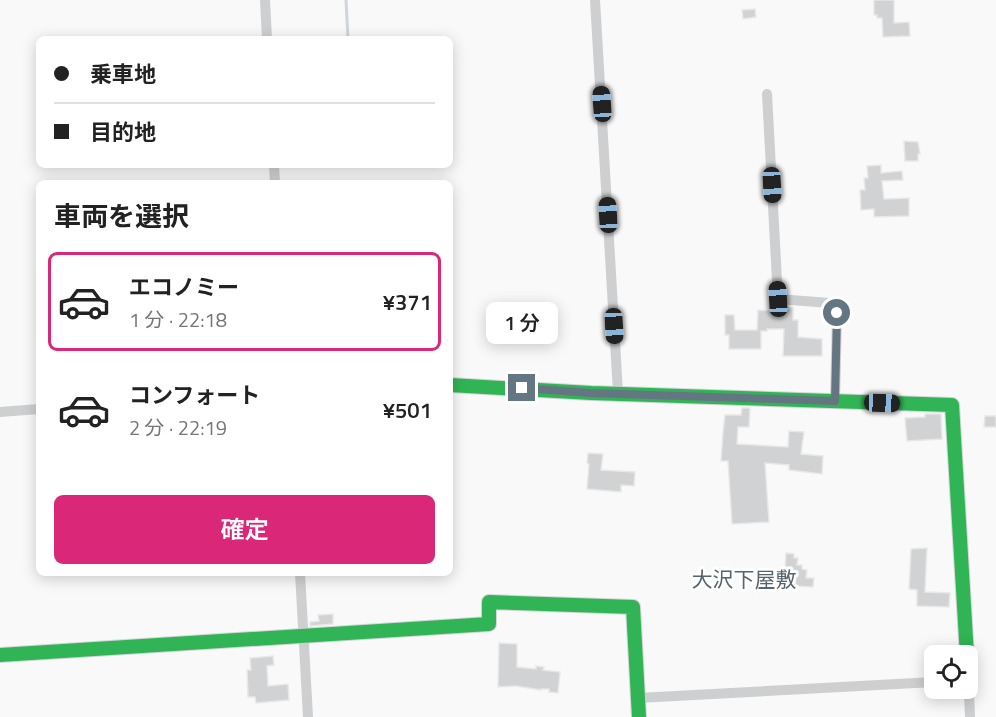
<!DOCTYPE html>
<html lang="ja">
<head>
<meta charset="utf-8">
<style>
	:root { --surface:#fff; --page:#f2f2f2; --text:#222; --muted:#767676; --line:#e0e0e0; --accent:#db2777 }
	body { margin:0; font-family:"Titillium Web","Noto Sans JP",sans-serif; background:var(--page); color:var(--text); height:100vh; display:flex; flex-direction:column; font-size:22px; white-space:nowrap }
	* { box-sizing:border-box; margin:0 }
	p { font-size:20px; color:var(--muted) }
	.icon { flex:none; width:33px; height:33px; fill:none; stroke:currentColor; stroke-width:2; stroke-linecap:round; stroke-linejoin:round }
	.map { position:relative; flex:1; overflow:hidden }
	.side { position:absolute; left:36px; top:180px; width:417px; height:396px; display:flex; flex-direction:column; background:var(--surface); border-radius:9px; box-shadow:0 3px 15px #0003 }
	.side>* { flex:none }
	.hud { position:absolute; left:36px; top:36px; width:417px; height:132px; border-radius:9px; box-shadow:0 3px 15px #0003; display:grid; align-content:center; height:132px; padding:0 18px; background:var(--surface) }
	.buttons { position:absolute; left:924px; top:645px; display:grid; gap:12px }
	.buttons a { display:grid; place-items:center; width:54px; height:54px; border-radius:9px; background:var(--surface); box-shadow:0 3px 15px #0003; font-size:30px }
	.end { position:absolute; width:27px; height:27px; margin:-14px; border:8px solid #657683; background:#fff; box-shadow:0 0 0 3px #fff }
	.from { border-radius:50% }
	.bubble { position:absolute; height:42px; border-radius:9px; background:var(--surface); box-shadow:0 3px 15px #0003; font-size:20px; font-weight:600; line-height:42px; text-align:center }
	.car { position:absolute; width:18px; height:36px; margin:-18px -9px; border-radius:8px; box-shadow:0 0 4px 2px #0007; background:linear-gradient(#222 24%,#8ab4d8 0 40%,#222 0 76%,#8ab4d8 0 86%,#222 0) }
	.hud b { display:flex; align-items:center; gap:21px; height:57px; font-size:22px }
	.hud b+b { border-top:2px solid var(--line) }
	.hud i { width:15px; height:15px; background:var(--text) }
	ul { padding:0; list-style:none }
	li { display:flex; align-items:center; gap:18px; height:99px; margin:0 12px 9px; padding:0 6px; border:3px solid transparent; border-radius:9px }
	li div { flex:1 }
	li b { display:block; font-size:22px }
	li em { font-style:normal; font-weight:600 }
	li.active { border-color:var(--accent) }
	li>.icon { width:54px; height:54px; stroke-width:1.5 }
	h2 { padding:0 18px; font-size:27px; line-height:72px }
	.primary-button { display:flex; gap:12px; margin-top:auto; padding:12px 18px }
	.primary-button a { flex:1; height:69px; border-radius:9px; background:var(--accent); color:#fff; font-size:24px; font-weight:600; line-height:69px; text-align:center }
	.map>svg:first-child { display:block }
</style>
</head>
<body>
<div class="map">
<svg width="996" height="717" viewBox="0 0 996 717">
	<rect width="100%" height="100%" fill="#f9f9f9"/>
	<g fill="none" stroke-linecap="round" stroke-linejoin="round">
		<!-- stream -->
		<path stroke="#ced6d9" stroke-width="3" d="M346,0l2,39"/>
	</g>
	<!-- building -->
	<path fill="#d0d2d3" stroke="#e8e8e8" stroke-width="1.5" d="M874,0h20v23l15,-1 1,14 -27,1 -1,-19h-5v-3h-3z
		M755,9l1,8 -13,2 -1,-9z
		M904,141l14,1 2,12h-2v7h-13z
		M881,165v8l21,-2 1,9 -21,1 2,18 25,-1v18l-35,1v-8l-13,1 -1,-20h5l-1,-12h4l-1,-12z
		M784,307l9,1v12h5v17l24,2v17h-39l1,-27h-17v2h-6v18h-32v-14h-4v-20h9l1,15h22l1,-20 26,2z
		M742,408h8l-1,19h-11l-1,17 51,3 1,-16 15,1 -3,22 22,2 -1,18 -33,-4v-5l-24,-2 4,59 -37,2 -4,-63h-7l2,-29 2,-17h16z
		M925,414h16l1,25 -35,2 -2,-23 20,-1z
		M985,416h11v11h-12z
		M588,453l15,1 -2,16 34,2 -1,14 -13,-1v7l-34,-3 2,-25 -2,-1z
		M927,548l-2,44 25,1 -1,14 -32,-1v-16l-8,-1 2,-40z
		M786,553l8,1v4h4l-1,7h5v4l5,1 -1,8h8l-1,9 -18,-1v-5l-8,-1 1,-9h-3z
		M333,614v10l-23,2v-4l9,-1 -1,-6z
		M499,643l18,1v23l19,2v-3l8,1 -1,3 17,2 -2,21 -9,-1v-3h-8v1l-25,-4 -18,1z
		M273,656l1,9 -7,1 1,20 20,-2 1,16 -33,3 -1,-6h-7l-1,-27h4l-1,-12z"/>
	<g fill="none" stroke-linecap="round" stroke-linejoin="round">
		<defs>
			<path id="fast" d="M450,385l141,8 361,12 15,251
				M0,655l489,-31v-22l144,5 6,110"/>
		</defs>
		<!-- fast casing -->
		<use href="#fast" stroke="#d5d6d7" stroke-width="16"/>
		<!-- street -->
		<path stroke="#cecfd0" stroke-width="10" d="M265,0l2,39
			M595,0l23,393
			M767,94l11,205 52,4 7,10 -2,88
			M274,165l1,18
			M0,412l39,-3
			M300,573l8,144
			M968,667l2,50
			M638,698l296,-16"/>
		<!-- fast -->
		<use href="#fast" stroke="#30b455" stroke-width="14"/>
	</g>
	<g fill="none" stroke-linecap="round" stroke-linejoin="round">
		<!-- route -->
		<path stroke="#657683" stroke-width="8" d="M522,388l69,5 244,8 2,-88"/>
	</g>
	<g text-anchor="middle" dominant-baseline="central" stroke-width="6" stroke-linejoin="round" paint-order="stroke">
		<!-- quarter labels -->
		<g font-size="21" fill="#57646e" stroke="#fff">
			<text x="744" y="579">大沢下屋敷</text>
		</g>
	</g>
</svg>
<div class="buttons">
<a><svg class="icon" aria-label="locate" viewBox="0 0 24 24"><circle cx="12" cy="12" r="6"/><path d="M12 2v4M12 18v4M2 12h4M18 12h4"/></svg></a>
</div>
<i class="end from" style="left:837px;top:313px"></i>
<i class="end" style="left:522px;top:388px"></i>
<div class="bubble" style="left:486px;top:302px;width:72px">1 分</div>
<i class="car" style="left:602px;top:104px;rotate:356deg"></i>
<i class="car" style="left:772px;top:185px;rotate:177deg"></i>
<i class="car" style="left:608px;top:215px;rotate:357deg"></i>
<i class="car" style="left:778px;top:299px;rotate:357deg"></i>
<i class="car" style="left:614px;top:326px;rotate:177deg"></i>
<i class="car" style="left:882px;top:403px;rotate:92deg"></i>
<div class="hud">
<b><i class="from"></i>乗車地</b>
<b><i></i>目的地</b>
</div>
<section class="side">
<h2>車両を選択</h2>
<ul>
<li class="active"><svg class="icon" aria-label="car" viewBox="0 0 24 24"><path d="M5 17H2v-5l4-1 3-4h7l3 4 3 1v5h-3M9 17h6M6 11h13"/><circle cx="7" cy="17" r="2"/><circle cx="17" cy="17" r="2"/></svg><div><b>エコノミー</b><p>1 分 · 22:18</p></div><em>¥371</em></li>
<li><svg class="icon" aria-label="car" viewBox="0 0 24 24"><path d="M5 17H2v-5l4-1 3-4h7l3 4 3 1v5h-3M9 17h6M6 11h13"/><circle cx="7" cy="17" r="2"/><circle cx="17" cy="17" r="2"/></svg><div><b>コンフォート</b><p>2 分 · 22:19</p></div><em>¥501</em></li>
</ul>
<div class="primary-button"><a>確定</a></div>
</section>
</div>
</body>
</html>
